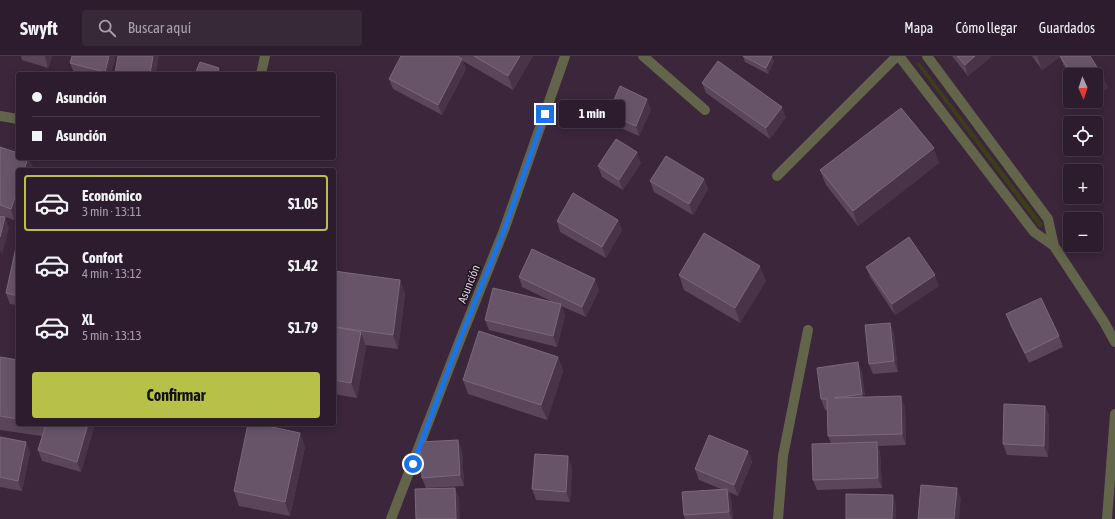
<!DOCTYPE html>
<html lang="es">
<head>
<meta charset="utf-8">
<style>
	:root { --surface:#2c1c2d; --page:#382939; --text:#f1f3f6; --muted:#a6a1aa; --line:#483a49; --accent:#b8c147 }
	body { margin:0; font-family:"Asap Condensed",sans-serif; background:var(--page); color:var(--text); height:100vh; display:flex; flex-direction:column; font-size:15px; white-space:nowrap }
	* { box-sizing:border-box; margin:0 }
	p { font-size:13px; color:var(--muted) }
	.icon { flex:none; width:22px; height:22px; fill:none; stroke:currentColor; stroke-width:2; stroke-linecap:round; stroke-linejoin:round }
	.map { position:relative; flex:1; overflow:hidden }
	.side { position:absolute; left:16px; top:112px; width:320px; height:258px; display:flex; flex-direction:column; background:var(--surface); border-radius:4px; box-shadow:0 2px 10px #0003,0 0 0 1px var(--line) }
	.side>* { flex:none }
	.hud { position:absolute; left:16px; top:16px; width:320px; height:88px; border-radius:4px; box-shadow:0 2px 10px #0003,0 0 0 1px var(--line); display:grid; align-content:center; height:88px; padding:0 16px; background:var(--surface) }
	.needle { width:26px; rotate:177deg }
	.controls { position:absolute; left:1063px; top:12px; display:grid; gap:8px }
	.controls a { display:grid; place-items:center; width:40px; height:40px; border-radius:4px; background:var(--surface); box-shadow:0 2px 10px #0003,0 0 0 1px var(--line); font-size:20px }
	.end { position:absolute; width:18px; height:18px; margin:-9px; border:5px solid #1a73e8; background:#fff; box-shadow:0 0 0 2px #fff }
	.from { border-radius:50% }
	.bubble { position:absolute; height:28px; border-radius:4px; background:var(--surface); box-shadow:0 2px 10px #0003,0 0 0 1px var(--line); font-size:13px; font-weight:700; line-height:28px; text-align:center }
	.hud b { display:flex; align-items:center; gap:14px; height:38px; font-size:15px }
	.hud b+b { border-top:1px solid var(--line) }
	.hud i { width:10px; height:10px; background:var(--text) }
	ul { padding:7px 0 0; list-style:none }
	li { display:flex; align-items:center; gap:12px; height:56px; margin:0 8px 6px; padding:0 8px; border:2px solid transparent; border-radius:4px }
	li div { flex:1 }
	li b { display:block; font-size:15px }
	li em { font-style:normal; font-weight:700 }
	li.active { border-color:var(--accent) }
	li>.icon { width:36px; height:36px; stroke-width:1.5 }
	.action { display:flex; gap:8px; margin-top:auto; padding:8px 16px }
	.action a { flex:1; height:46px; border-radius:4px; background:var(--accent); color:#111; font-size:16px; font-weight:700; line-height:46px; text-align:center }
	header { display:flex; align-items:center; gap:24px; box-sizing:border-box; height:56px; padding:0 20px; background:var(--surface); border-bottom:1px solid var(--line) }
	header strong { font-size:19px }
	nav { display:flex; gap:22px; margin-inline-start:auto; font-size:14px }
	.search { width:280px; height:36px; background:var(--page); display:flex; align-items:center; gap:10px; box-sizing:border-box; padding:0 14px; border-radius:4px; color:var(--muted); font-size:15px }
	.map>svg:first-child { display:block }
</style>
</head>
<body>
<header>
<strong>Swyft</strong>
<div class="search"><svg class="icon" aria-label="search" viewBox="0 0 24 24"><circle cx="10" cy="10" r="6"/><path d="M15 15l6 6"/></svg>Buscar aquí</div>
<nav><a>Mapa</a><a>Cómo llegar</a><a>Guardados</a></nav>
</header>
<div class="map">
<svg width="1115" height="463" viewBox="0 0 1115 463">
	<rect width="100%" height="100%" fill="#3b263c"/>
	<!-- green -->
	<path fill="#3b3e18" d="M917,6l3,1 123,161 -2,4 -2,-1 -122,-162z"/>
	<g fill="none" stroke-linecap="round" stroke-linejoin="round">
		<!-- service -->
		<path stroke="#626549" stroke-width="10" d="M643,0l62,54
			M778,463l5,-63 25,-126"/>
		<!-- minor -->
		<path stroke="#626549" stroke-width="10" d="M899,0l135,176 20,14 50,76 11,20
			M927,0l121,163 6,27
			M261,18l4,-18
			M0,60l18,3
			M777,120l120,-120
			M391,463l67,-174 46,-115 61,-174
			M1107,463l8,-105"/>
	</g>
	<!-- wall -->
	<path fill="#5a455b" d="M21,0h31l-4,12 -26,-8z
		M72,0l39,18h-34l-3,-1 -4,-10z
		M401,0h132l-20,34 -50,-29 3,8 -24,46 -49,-26 -4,-10z
		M743,0l31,5 -6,13 -23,-12z
		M952,0h40l-24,20z
		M1032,0h58l18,32 -12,-13h-26v1l-6,-10 -4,-9 -18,13z
		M702,27l84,34 -16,22 -64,-46z
		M651,53l-12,27 -27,-12 -4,-10z
		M0,91l33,20 -1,3h-14v39l-4,11 -14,-5z
		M641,107l-18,27 -21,-13 -4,-11z
		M939,107l-81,63 -32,-41 -6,-15z
		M704,123l4,10 -15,26 -39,-23 -4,-11z
		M618,164l4,10 -16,28 -46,-26 -3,-11z
		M18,182v67l-8,-1 -4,-11z
		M866,211l73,19 -44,29 -25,-38z
		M334,215l66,9 5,14 -7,55 -33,-4 1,2 -9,51 -23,-4z
		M679,219l87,6 -26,42 -56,-33z
		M519,221l80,13 -13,27 -25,-11 4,9 -8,32 -68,-17 -4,-10 70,-17 -33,-16z
		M1006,258l53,22 4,11 -34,16 -19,-38z
		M890,267l4,11 4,38 -25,2 -4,-10z
		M0,301l18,3v64h77l-14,48 -39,-11 -4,-11 4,-14 -42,-6z
		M558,301l5,14 -16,49 -79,-26 -5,-14z
		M858,306l4,11 3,24 40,10 1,38 -28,1 2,6 2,36 -65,2 -4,-10 18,-37 -3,-7v-26h-3l-4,-11z
		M1045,350l4,10 -1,41 -41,-2 -4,-11z
		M0,381l26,5 4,10 -8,39 -22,-4z
		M305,391l-15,69 -51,-10 -5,-15z
		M462,394l2,36 -38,2 -4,-10z
		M748,395l4,11 -14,34 -9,-4 2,7 2,20h-48l-1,-4 37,-26 -22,-9 -4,-11z
		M572,411l-2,35 -34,-2 -4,-11z"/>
	<!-- shaded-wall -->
	<path fill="#483349" d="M45,0h7l-4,12 -3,-11z
		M109,0h7l-5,18h-5l-1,-2z
		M153,0h6l-3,18h-6z
		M520,0h13l-20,34 -5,-14z
		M772,0l2,5 -6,13 -2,-6z
		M975,0h17l-24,20 -3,-11z
		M1037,0h24l-19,14z
		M462,3l4,10 -24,46 -4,-10z
		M219,12l2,6h-4z
		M1104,22l4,10 -12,8v-13z
		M647,43l4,10 -12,27 -3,-10z
		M782,51l4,10 -16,22 -4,-11z
		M934,92l5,15 -81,63 -5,-15z
		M637,96l4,11 -18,27 -4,-10z
		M28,102h1l4,9 -1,3h-8z
		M704,123l4,10 -15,26 -4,-11z
		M18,132v21l-4,11 -3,-11z
		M5,161l4,11 -7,27 -2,-5v-13z
		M618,164l4,10 -16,28 -4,-11z
		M760,210l6,15 -26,42 -5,-15z
		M935,219l4,11 -44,29 -3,-11z
		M595,223l4,11 -13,27 -4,-10z
		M400,224l5,14 -7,55 -5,-14z
		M561,248l4,11 -8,32 -4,-11z
		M890,267l4,11 4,38 -4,-11z
		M361,276l5,15 -9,51 -6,-15z
		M558,301l5,14 -16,49 -6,-15z
		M858,306l4,11 4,32 -4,-11z
		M901,340l4,11 1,38 -4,-11z
		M1045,350l4,10 -1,41 -4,-11z
		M88,368h7l-14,48 -4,-10z
		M300,377l5,14 -15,69 -5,-14z
		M458,384l4,10 2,36 -4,-11z
		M26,386l4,10 -8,39 -4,-10z
		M877,386l3,10 2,36 -4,-10z
		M748,395l4,11 -14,34 -4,-11z
		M568,400l4,11 -2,35 -4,-10z
		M455,432l4,10 1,21h-4z
		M957,432l4,11 -2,20h-5z
		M727,433l4,10 2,20h-1l-3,-7z
		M893,439l3,11v13h-4z"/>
	<!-- building -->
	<path fill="#685469" stroke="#7a687b" d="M72,0h37l-4,16 -35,-9z
		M118,0h35l-3,18h-30l-5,-1z
		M401,0h56l5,3 -24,46 -49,-26z
		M474,0h46l-12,20z
		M743,0h29l-6,12z
		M957,0h18l-10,9z
		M1060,0h30l14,22 -8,5v-8h-24z
		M718,5l64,46 -16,21 -64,-45z
		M200,6l19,6 -2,6h-22z
		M620,30l27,13 -11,27 -28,-12z
		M901,52l33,40 -81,63 -33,-41z
		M616,83l21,13 -18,28 -21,-14z
		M0,91l18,6v5h10l-4,12h-6v18l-7,21 -11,-4z
		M666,100l38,23 -15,25 -39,-23z
		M573,137l45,27 -16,27 -45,-26z
		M0,160l5,1 -5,20z
		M704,177l56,33 -25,42 -56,-33z
		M909,181l26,38 -43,29 -26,-37z
		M18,182v58l-12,-3z
		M532,193l63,30 -13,28 -63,-30z
		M334,215l66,9 -7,55 -58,-8 26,5 -10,51 -17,-3z
		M493,232l68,16 -8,32 -68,-16z
		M1041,242l18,38 -34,17 -19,-39z
		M890,267l4,38 -25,3 -4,-39z
		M479,275l79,26 -17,48 -78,-25z
		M0,301l18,3v59l-18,-3z
		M858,306l4,32 -28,4 67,-2 1,38 -74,2 -1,-37h-6l-4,-31z
		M1004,348l41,2 -1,40 -41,-2z
		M46,368h42l-11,38 -39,-12z
		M248,368h10l42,9 -15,69 -51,-11z
		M709,379l39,16 -14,34 -39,-16z
		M0,381l26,5 -8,39 -18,-4z
		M458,384l2,35 -38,3 -2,-36z
		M877,386l1,36 -65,2 -1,-36z
		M535,398l33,2 -2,36 -34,-3z
		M921,429l36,3 -3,31h-36z
		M455,432l1,31h-40l-1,-30z
		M727,433l2,23 -45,3 -2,-23z
		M846,438l47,1 -1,24h-46z"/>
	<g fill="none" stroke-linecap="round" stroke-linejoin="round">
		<!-- route -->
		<path stroke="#1a73e8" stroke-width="5" d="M413,408l45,-120 46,-114 41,-116"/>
	</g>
	<g text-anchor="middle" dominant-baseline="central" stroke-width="3" stroke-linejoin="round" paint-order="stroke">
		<!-- street labels -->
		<g font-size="12" fill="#ddd0dd" stroke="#1c131d">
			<text transform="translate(469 228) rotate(-68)">Asunción</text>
		</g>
	</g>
</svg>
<div class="controls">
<a><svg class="needle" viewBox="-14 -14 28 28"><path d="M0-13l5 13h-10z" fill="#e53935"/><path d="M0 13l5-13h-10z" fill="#a6a1aa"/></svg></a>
<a><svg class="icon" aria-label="locate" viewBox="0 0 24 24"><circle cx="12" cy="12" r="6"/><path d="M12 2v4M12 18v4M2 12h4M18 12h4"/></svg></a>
<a>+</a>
<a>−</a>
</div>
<i class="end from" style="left:413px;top:408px"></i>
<i class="end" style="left:545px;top:58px"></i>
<div class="bubble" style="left:559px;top:44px;width:66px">1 min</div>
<div class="hud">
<b><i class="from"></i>Asunción</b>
<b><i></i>Asunción</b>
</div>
<section class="side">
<ul>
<li class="active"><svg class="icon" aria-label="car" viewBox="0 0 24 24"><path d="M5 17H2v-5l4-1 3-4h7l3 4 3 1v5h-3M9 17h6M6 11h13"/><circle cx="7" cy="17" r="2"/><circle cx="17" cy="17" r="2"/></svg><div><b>Económico</b><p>3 min · 13:11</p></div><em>$1.05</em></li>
<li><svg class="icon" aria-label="car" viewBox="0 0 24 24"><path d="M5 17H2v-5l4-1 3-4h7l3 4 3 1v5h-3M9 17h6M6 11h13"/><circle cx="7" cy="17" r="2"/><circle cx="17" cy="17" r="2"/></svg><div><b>Confort</b><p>4 min · 13:12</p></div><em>$1.42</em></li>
<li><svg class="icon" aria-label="car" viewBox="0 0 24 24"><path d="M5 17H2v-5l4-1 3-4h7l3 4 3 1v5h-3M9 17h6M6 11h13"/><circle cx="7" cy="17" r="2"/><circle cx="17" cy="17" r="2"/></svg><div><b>XL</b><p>5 min · 13:13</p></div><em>$1.79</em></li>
</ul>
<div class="action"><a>Confirmar</a></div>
</section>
</div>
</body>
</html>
